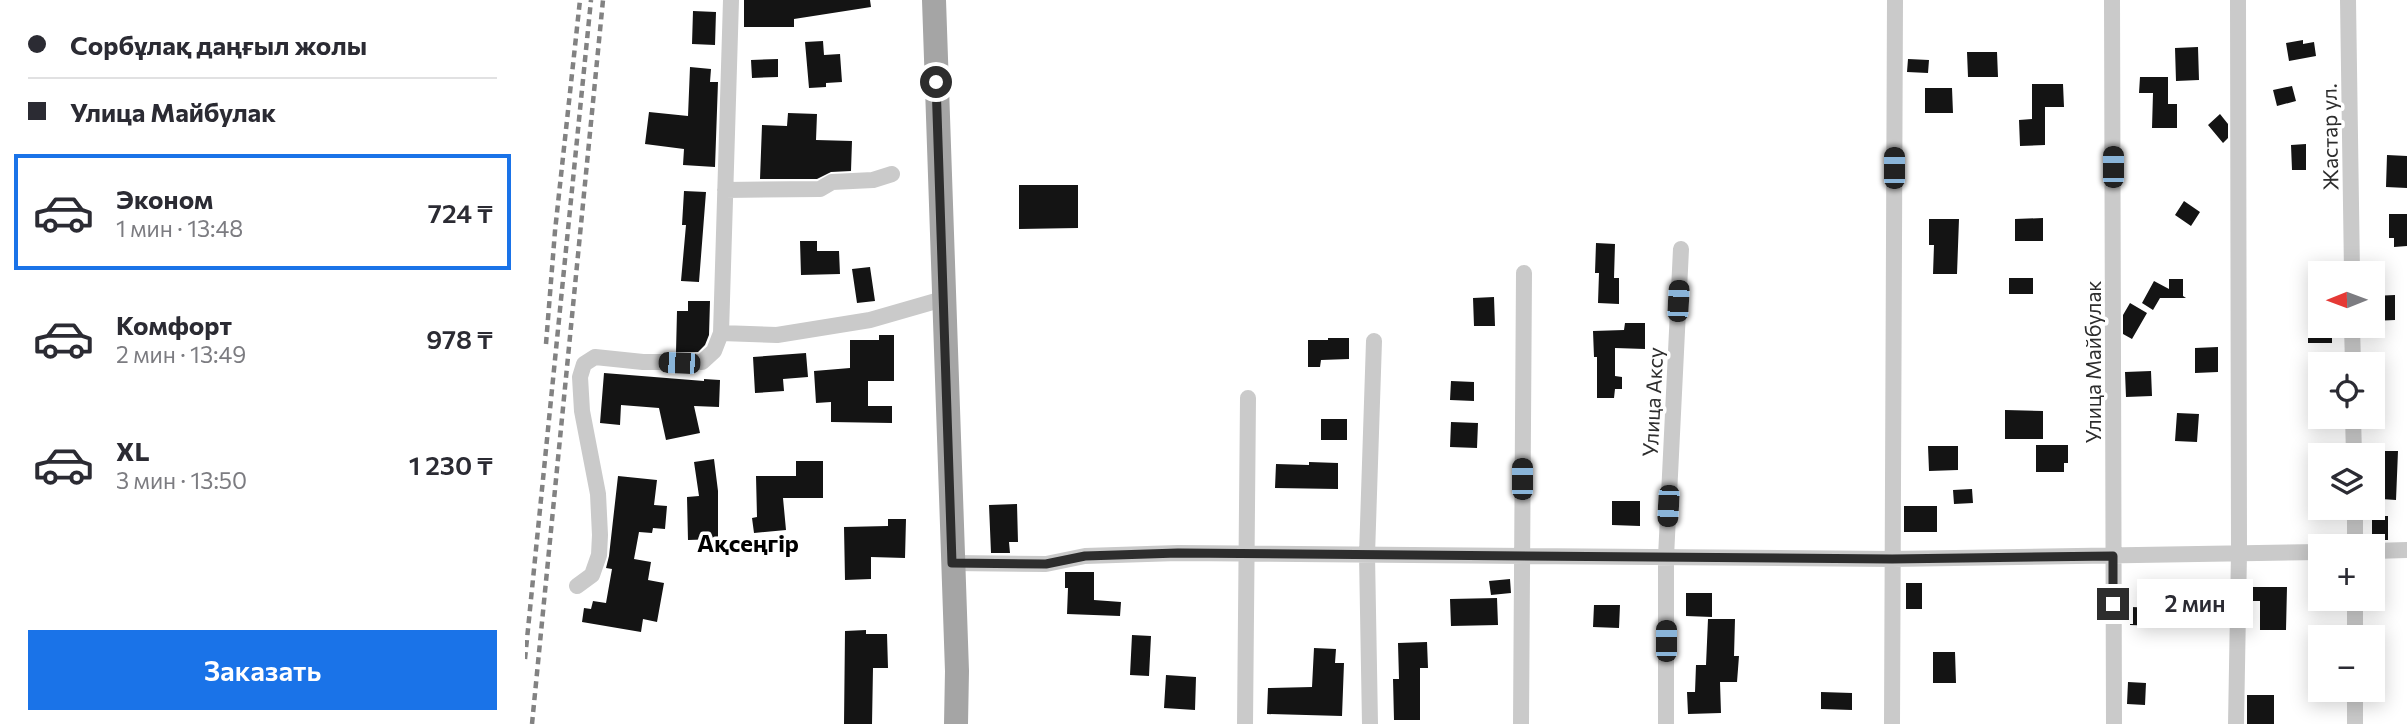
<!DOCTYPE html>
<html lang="ru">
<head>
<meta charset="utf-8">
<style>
	:root { --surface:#fff; --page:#f7f7f7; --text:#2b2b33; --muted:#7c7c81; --line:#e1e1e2; --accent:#1a73e8 }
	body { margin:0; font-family:Commissioner,sans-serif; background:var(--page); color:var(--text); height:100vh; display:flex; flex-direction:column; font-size:26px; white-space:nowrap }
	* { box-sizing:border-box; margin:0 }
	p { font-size:23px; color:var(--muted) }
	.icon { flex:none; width:38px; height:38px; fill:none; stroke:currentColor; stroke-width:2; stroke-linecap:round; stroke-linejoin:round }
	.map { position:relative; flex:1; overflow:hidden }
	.panel { display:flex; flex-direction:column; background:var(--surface); width:525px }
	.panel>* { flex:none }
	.guide { display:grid; align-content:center; height:154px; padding:0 28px; background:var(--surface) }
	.needle { width:46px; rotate:269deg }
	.fabs { position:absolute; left:1783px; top:261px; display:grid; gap:14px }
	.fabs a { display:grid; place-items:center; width:77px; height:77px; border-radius:0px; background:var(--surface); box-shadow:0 4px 18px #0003; font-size:35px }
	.end { position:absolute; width:32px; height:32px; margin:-16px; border:9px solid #2d2d2d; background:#fff; box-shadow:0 0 0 4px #fff }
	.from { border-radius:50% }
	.bubble { position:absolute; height:49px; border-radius:0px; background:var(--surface); box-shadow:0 4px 18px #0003; font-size:23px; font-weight:600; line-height:49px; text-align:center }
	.car { position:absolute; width:21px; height:42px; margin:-21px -10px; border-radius:9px; box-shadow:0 0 5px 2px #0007; background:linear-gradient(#222 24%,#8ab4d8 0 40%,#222 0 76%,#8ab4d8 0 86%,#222 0) }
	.guide b { display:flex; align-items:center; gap:24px; height:66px; font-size:26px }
	.guide b+b { border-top:2px solid var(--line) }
	.guide i { width:18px; height:18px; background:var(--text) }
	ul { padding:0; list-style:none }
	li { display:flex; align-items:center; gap:21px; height:116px; margin:0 14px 10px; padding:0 14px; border:4px solid transparent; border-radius:0px }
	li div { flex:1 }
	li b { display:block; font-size:26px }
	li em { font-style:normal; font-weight:600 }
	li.on { border-color:var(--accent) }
	li>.icon { width:63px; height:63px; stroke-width:1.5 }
	.cta { display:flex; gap:14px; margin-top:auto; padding:14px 28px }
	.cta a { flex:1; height:80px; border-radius:0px; background:var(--accent); color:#fff; font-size:28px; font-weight:600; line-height:80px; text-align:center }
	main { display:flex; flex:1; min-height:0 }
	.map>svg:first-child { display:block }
</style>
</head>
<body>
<main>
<section class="panel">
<div class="guide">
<b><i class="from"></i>Сорбұлақ даңғыл жолы</b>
<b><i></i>Улица Майбулак</b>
</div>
<ul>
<li class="on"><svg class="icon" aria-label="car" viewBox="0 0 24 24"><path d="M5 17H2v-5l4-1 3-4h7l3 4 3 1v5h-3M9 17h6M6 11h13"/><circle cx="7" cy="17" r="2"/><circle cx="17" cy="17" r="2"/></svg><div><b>Эконом</b><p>1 мин · 13:48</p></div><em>724 ₸</em></li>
<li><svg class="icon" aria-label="car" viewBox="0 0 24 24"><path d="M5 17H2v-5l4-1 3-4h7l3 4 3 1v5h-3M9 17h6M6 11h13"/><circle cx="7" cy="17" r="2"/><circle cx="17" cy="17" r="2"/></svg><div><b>Комфорт</b><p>2 мин · 13:49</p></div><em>978 ₸</em></li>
<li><svg class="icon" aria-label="car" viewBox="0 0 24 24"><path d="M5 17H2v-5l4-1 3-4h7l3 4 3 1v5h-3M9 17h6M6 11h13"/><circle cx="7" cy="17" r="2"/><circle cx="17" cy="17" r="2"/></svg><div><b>XL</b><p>3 мин · 13:50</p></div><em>1 230 ₸</em></li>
</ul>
<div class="cta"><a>Заказать</a></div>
</section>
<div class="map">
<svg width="1882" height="724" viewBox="0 0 1882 724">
	<rect width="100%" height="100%" fill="#fff"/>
	<!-- building -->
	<path fill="#141414" d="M219,0h126l1,7 -77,12v8h-50z
		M168,11l23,1 -1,33 -23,-1z
		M1778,40v4l11,-2 2,14 -27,5 -3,-18z
		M298,41l1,14 16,-1 2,28 -16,1v4l-17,1 -4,-46z
		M1673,47l1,33 -23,1 -1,-33z
		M1442,52h30l1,25h-30z
		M253,59v18l-26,1 -1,-18z
		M1383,59l21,1 -1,13 -21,-1z
		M165,67l21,2 -1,13h8l-3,85 -32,-2 1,-16 -39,-5 4,-32 39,4z
		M1615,77h28v27h9v24h-25l1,-35h-14z
		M1507,84h31l1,23h-19v38l-25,1 -1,-26 13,-1z
		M1767,86l4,15 -19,5 -4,-16z
		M1400,88h27l1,25h-28z
		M263,113l29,1 -1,26 36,1 -1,30 -20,1 -14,7h-57l2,-54 25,1z
		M1695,114l8,10v14l-5,5 -15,-18z
		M1781,144v26h-14l-1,-25z
		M1862,155l20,1v32l-21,-1z
		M494,185h59v43l-59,1z
		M159,191l22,1 -7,90 -18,-1 5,-56h-4z
		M1659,201l16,11 -9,14 -16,-11z
		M1864,214h18v32l-13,1v-9h-5z
		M1518,218v23h-28v-22z
		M1404,219h30l-2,55h-24l1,-29h-5z
		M275,241h17v10h22l1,23 -39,1z
		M1071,243l19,1 -1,34h5v26l-21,-1 1,-30h-4z
		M345,267l5,34 -18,2 -5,-34z
		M1484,278h24v16h-24z
		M1644,279h14v17l3,2h-26l-7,12 -11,-7 12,-22 15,8z
		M1870,295v25l-22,1v-25z
		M969,297l1,29h-21l-1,-28z
		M163,301h22l-1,34 -4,10 -7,7h-22l1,-41h11z
		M1605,303l17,10 -15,26 -9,-5v-19z
		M1783,322h13v4h11v17h-24z
		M1100,323h20v26l-30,-1v28l7,1v12h-7l-1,9h-17v-41h-3l-1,-26 31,-1z
		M354,335h15v46h-26v25h24v17l-61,-1v-20l-15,1 -2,-32 36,-3v-28h29z
		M803,338h21v21l-28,1 -1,7h-12v-27h20z
		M1693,347v25l-23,1v-25z
		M281,353l2,24 -25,2 1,12 -29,2 -2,-36z
		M1626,371l1,25 -26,1 -1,-25z
		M79,373l100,8v-2l16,1 -1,27 -25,-1 6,27 -34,7 -7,-32 -38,-3 -1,20 -20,-2z
		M926,381l23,1v19l-24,-1z
		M1480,410l38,1v28h-38z
		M1652,413l22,1 -2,28 -22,-1z
		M796,419h26v21h-26z
		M926,422l27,1 -1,25 -27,-1z
		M1511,445h32v18h-4v9h-28z
		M1403,446h30v24l-29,1z
		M1848,451h25l-2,49 -15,-1 1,-6h-9z
		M189,459l4,32v48l-30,1 -1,-43 12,-1 -5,-34z
		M271,461h27v37h-40l3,32 -32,3 -2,-15 5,-1 -1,-41h40z
		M784,462l29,1v26l-63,-1 1,-24 33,1z
		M93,476l39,4 -3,25 13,1 -2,23 -12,-1 -1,5 -13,-1 -5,27 17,3 -3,18 16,3 -7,39 -14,-3 -2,13 -59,-10 2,-14 7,1 2,-8 13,2 6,-34 -6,-1 3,-12z
		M1447,489l1,14 -19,1 -1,-14z
		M1087,501h28v25l-28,-1z
		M492,504l1,38h-9l1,11h-19l-2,-48z
		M1379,506h33v26h-33z
		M1847,516h16v24h-16z
		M363,519h18l-1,39 -34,-1v22l-26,1 -1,-53 44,-1z
		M540,572h29v28l27,2 -1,14 -53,-2 1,-26h-3z
		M985,579l1,14 -20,2 -2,-14z
		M1381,583h16v26h-16z
		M1724,587h38l-1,43h-26v-29h-11z
		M1161,593h26v24l-26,-1z
		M972,598l1,27 -47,1 -1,-27z
		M1069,605h26l-1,23 -26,-1z
		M1606,607l26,1v18l-27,-1z
		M1183,619h27l-1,37h5l-2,26h-17l1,31 -33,1 -1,-22h8l1,-27h10z
		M341,630v4h21l1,34h-15l-1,56h-28l1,-93z
		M607,635l19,1 -2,40 -19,-1z
		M902,642l1,26h-8v52h-26l-1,-41h6l-1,-36z
		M789,648l22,1 -1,14h9l-2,53 -75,-2 1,-26 44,-1z
		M1408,652h22l1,31h-23z
		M641,675l30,2 -1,33 -31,-2z
		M1603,682l18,1 -1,22 -18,-1z
		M1296,692l31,1v17l-31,-1z
		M1722,695h27v29h-27z"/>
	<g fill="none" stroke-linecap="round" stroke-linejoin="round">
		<!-- minor -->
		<path stroke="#cacaca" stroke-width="16" d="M206,0l-10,333 56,2 93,-15 73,-21
			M1587,0l2,724
			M1823,0l4,273
			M200,190l95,-1 12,-7 41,-2 19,-6
			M1827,326l1,38
			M1828,416l1,39
			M1830,508v38
			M1848,551l34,-1
			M427,563l94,1 39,-8 93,-3 714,6 429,-7
			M52,586l15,-11 7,-20 1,-20 -2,-41 -16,-83 -2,-34 4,-13 11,-7 48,5h59l12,-11 7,-18
			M1830,637v-39
			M720,724l3,-326
			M845,724l-3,-169 7,-214
			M996,724l3,-451
			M1141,724v-167l15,-308
			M1367,724l3,-724
			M1711,724l3,-171 -1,-553
			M1830,724v-34"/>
		<!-- primary -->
		<path stroke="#a5a5a5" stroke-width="24" d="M409,0l23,671 -1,53"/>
		<!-- rail -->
		<path stroke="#828282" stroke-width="4.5" stroke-dasharray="7 5" stroke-linecap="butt" d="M21,344l9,-113 25,-231
			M0,659l66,-659
			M7,724l71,-724"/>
	</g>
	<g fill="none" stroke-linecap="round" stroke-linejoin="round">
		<!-- route -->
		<path stroke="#2d2d2d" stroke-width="9" d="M411,82l16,481 94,1 39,-8 93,-3 714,6 221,-3v48"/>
	</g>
	<g text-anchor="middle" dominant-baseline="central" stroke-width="7" stroke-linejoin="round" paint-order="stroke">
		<!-- street labels -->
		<g font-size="21" fill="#2d2d2d" stroke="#fff">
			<text transform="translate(1804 137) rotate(-91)">Жастар ул.</text>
			<text transform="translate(1567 362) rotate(-90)">Улица Майбулак</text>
			<text transform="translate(1127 402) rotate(-87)">Улица Аксу</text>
		</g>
		<!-- quarter labels -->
		<g font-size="24" font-weight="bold" fill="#000" stroke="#fff">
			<text x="223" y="542">Ақсеңгір</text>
		</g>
	</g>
</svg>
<div class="fabs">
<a><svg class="needle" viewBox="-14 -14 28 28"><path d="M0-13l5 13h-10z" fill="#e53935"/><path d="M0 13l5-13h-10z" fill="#7c7c81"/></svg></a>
<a><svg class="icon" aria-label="locate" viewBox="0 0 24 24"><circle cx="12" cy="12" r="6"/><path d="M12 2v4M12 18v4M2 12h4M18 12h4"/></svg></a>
<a><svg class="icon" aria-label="layers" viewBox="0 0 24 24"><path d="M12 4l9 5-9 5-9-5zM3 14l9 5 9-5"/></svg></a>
<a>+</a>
<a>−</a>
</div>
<i class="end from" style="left:411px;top:82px"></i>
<i class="end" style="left:1588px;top:604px"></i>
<div class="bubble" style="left:1612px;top:579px;width:116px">2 мин</div>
<i class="car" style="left:1588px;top:167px;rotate:0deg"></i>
<i class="car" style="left:1369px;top:168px;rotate:0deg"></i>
<i class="car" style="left:1153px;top:301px;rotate:3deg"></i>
<i class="car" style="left:154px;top:363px;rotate:272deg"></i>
<i class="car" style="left:997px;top:479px;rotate:0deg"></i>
<i class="car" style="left:1143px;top:506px;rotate:183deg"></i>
<i class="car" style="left:1141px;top:641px;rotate:0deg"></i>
</div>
</main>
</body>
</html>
